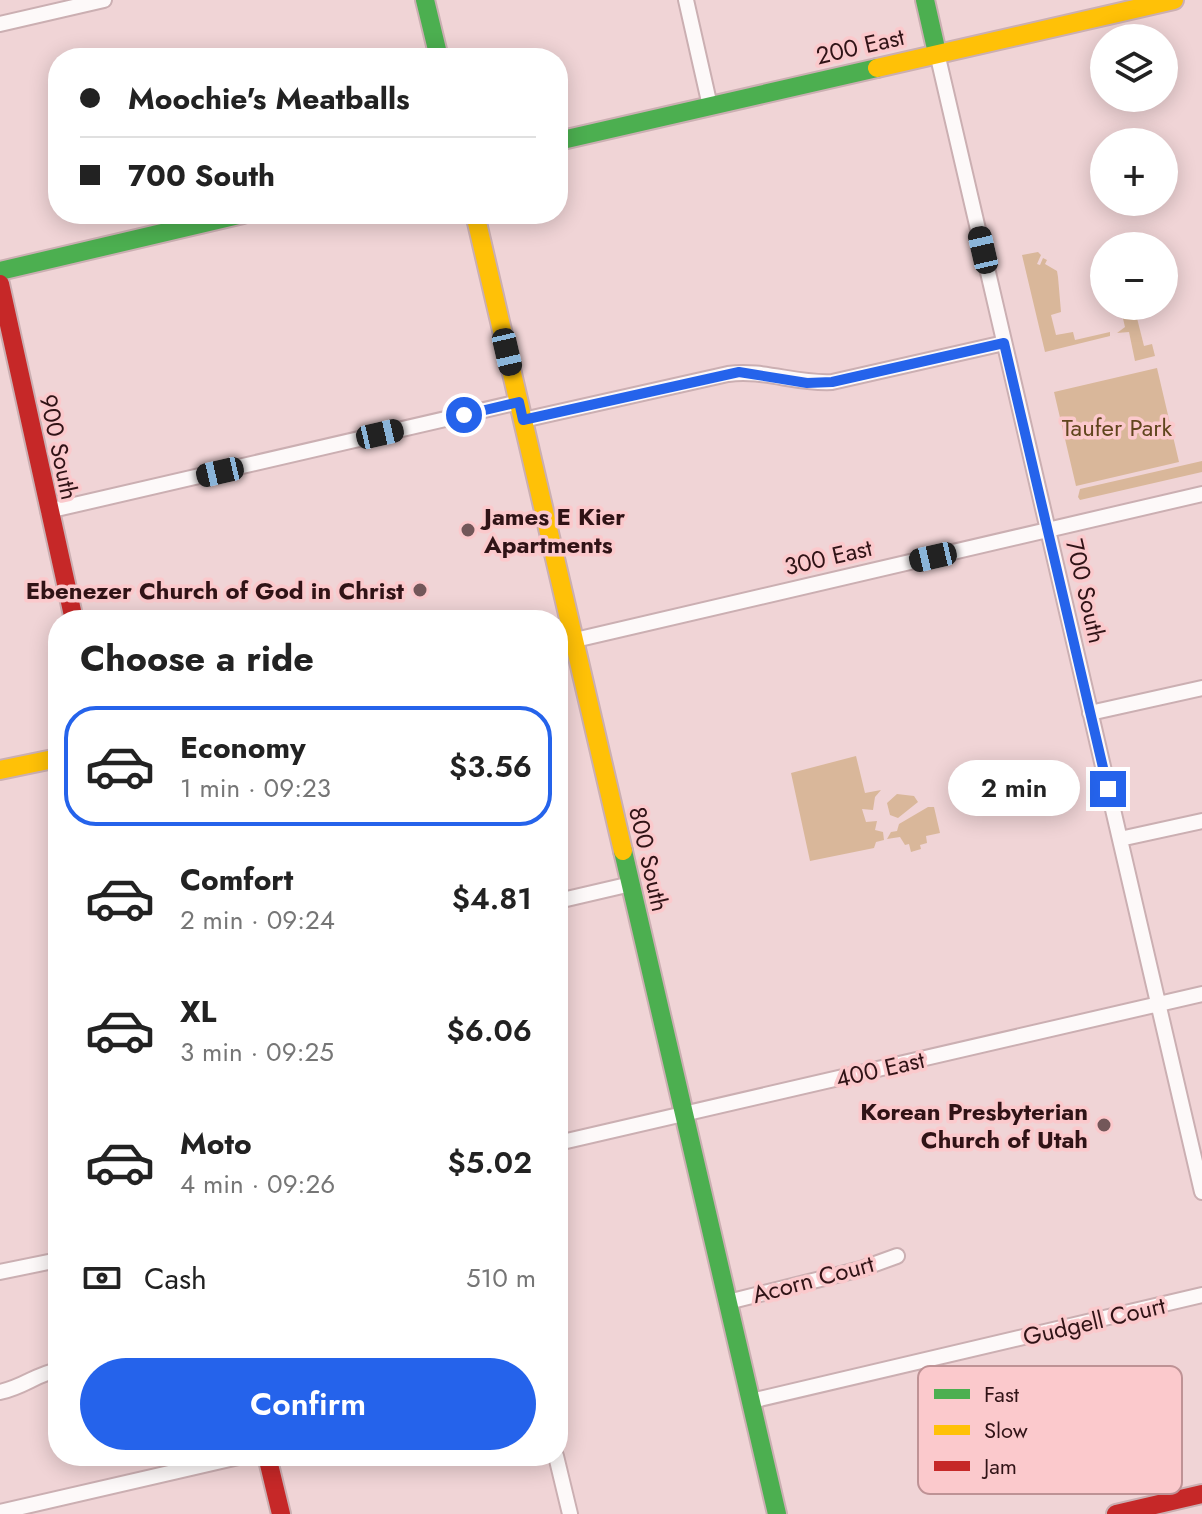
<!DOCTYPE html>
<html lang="en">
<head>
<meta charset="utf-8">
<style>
	:root { --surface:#fff; --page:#f6f6f6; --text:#222; --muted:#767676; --line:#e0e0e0; --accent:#2563eb }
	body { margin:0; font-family:Jost,sans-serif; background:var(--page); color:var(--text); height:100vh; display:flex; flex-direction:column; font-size:30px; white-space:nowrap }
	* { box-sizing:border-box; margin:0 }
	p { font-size:26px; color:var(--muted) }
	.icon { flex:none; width:44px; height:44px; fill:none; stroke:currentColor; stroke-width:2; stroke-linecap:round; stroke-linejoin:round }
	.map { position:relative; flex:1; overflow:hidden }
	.side { position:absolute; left:48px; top:610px; width:520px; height:856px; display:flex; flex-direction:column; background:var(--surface); border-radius:32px; box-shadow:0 4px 20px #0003 }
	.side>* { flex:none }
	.top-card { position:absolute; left:48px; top:48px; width:520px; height:176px; border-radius:32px; box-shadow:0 4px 20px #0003; display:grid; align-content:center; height:176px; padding:0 32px; background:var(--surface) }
	.buttons { position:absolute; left:1090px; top:24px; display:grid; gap:16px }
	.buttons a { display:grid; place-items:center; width:88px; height:88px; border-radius:50%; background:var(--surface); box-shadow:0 4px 20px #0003; font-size:40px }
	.end { position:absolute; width:36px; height:36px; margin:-18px; border:10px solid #2563eb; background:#fff; box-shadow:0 0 0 4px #fff }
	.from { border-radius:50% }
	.bubble { position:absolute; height:56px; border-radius:28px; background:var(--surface); box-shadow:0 4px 20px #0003; font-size:26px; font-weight:600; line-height:56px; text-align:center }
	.car { position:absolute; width:24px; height:48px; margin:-24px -12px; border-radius:10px; box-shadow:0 0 6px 2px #0007; background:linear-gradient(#222 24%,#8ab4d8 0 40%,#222 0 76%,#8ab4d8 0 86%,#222 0) }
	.top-card b { display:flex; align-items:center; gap:28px; height:76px; font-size:30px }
	.top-card b+b { border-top:2px solid var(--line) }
	.top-card i { width:20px; height:20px; background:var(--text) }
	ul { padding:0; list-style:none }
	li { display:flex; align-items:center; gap:24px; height:120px; margin:0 16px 12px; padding:0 16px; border:4px solid transparent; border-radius:32px }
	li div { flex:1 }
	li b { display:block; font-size:30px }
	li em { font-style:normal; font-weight:600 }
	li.current { border-color:var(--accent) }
	li>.icon { width:72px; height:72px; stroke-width:1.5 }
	h2 { padding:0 32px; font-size:36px; line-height:96px }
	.pay { display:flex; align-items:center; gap:20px; height:88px; padding:0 32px; font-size:30px }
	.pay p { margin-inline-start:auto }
	.button { display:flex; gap:16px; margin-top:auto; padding:16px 32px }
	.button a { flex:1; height:92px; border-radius:48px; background:var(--accent); color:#fff; font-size:32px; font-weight:600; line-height:92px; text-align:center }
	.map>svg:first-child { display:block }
</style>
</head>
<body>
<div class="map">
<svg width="1202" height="1514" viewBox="0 0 1202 1514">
	<rect width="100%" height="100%" fill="#f0d4d6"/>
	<!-- green -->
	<path fill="#d9b79a" d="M1038,252l3,3 -4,9 3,1 3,-7 4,2 -2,4 12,7 1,6 3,35 -10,3 5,20 17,-3 2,8 35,-8v4l-65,16 -23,-97z
		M1120,306h14l10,40 8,-2 3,12 -20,5 -6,-29 -12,1 8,-6z
		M1157,368l22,94 -103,24 -22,-94z
		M1202,461v11l-122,28 -2,-3 2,-8z
		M856,756l9,37 16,-3 -6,7 -2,13 -11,-1 4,13 11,-1 -2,9 8,2 1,8 -8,2 -2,6 -64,13 -19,-88z
		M897,794l17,2 4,6 -20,16 -8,-3 -3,-12z
		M928,807h6l6,26 -14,3 1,7 -7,2 1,4 -10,3 -2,-8 -4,1 -5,-8 -13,2 4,-7 6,-1 2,-7z"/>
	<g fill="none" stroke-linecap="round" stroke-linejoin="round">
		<defs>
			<path id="street" d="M686,0l24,106
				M0,24l104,-24
				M937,53l265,1139
				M523,420l205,-46c35,-5 68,10 104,8l172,-39
				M48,511l471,-109
				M558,644l644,-150
				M1090,713l112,-25
				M1120,839l82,-18
				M558,901l73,-17
				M558,1143l644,-149
				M0,1272l58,-12
				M728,1302l133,-33 36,-13
				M0,1392c26,-6 34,-17 58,-22
				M751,1401l451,-106
				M556,1456l14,58
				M0,1512l243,-56"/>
			<path id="fast" d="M425,0l14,58
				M925,0l12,53
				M558,141l319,-73
				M0,271l243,-57
				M623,851l154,663"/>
			<path id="slow" d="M877,68l297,-68
				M475,214l148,637
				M0,770l58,-12"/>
			<path id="jam" d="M0,284l74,336
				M267,1456l14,58
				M1116,1514l86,-20"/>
		</defs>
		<!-- street casing -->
		<use href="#street" stroke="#cbafb2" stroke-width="18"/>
		<!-- fast casing -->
		<use href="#fast" stroke="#cbafb2" stroke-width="22"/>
		<!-- slow casing -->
		<use href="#slow" stroke="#cbafb2" stroke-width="22"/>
		<!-- jam casing -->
		<use href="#jam" stroke="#cbafb2" stroke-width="22"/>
		<!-- street -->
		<use href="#street" stroke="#fdf9f9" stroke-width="14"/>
		<!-- fast -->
		<use href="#fast" stroke="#4caf50" stroke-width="18"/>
		<!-- slow -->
		<use href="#slow" stroke="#ffc107" stroke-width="18"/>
		<!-- jam -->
		<use href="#jam" stroke="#c62828" stroke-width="18"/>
	</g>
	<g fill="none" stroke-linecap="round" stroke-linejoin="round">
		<!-- route -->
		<path stroke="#2563eb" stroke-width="10" d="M464,415l55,-13 4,18 216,-48 68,11 25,-1 172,-39 104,446"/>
	</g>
	<!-- markers -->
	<g fill="#735759" stroke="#fbc9cc" stroke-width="3">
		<circle cx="468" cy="530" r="8"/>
		<circle cx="420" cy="590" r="8"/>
		<circle cx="1104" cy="1125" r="8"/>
	</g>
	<g text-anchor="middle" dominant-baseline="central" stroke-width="7" stroke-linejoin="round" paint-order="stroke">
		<!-- street labels -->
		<g font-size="24" fill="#301316" stroke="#fbc9cc">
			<text transform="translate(860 46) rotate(-13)">200 East</text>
			<text transform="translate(59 447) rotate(78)">900 South</text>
			<text transform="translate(828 557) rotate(-13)">300 East</text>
			<text transform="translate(1086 591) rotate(77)">700 South</text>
			<text transform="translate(649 859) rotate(77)">800 South</text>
			<text transform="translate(880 1069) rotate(-13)">400 East</text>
			<text transform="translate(813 1279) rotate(-15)">Acorn Court</text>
			<text transform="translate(1094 1321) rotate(-13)">Gudgell Court</text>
		</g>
		<!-- park labels -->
		<g font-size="24" fill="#60451d" stroke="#fbc9cc">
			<text x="1117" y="427">Taufer Park</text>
		</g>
		<!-- poi labels -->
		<g font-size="24" font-weight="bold" fill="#301316" stroke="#fbc9cc" text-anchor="end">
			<text x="484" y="516" text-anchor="start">James E Kier<tspan x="484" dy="28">Apartments</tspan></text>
			<text x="404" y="590">Ebenezer Church of God in Christ</text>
			<text x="1088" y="1111">Korean Presbyterian<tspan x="1088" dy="28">Church of Utah</tspan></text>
		</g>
	</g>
	<!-- legend -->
	<rect x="918" y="1366" width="264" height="128" rx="12" fill="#fbc9cc" stroke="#be9295" stroke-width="2"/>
	<rect x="934" y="1389" width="36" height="10" fill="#4caf50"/>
	<rect x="934" y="1425" width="36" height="10" fill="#ffc107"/>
	<rect x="934" y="1461" width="36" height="10" fill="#c62828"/>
	<g font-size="22" fill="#301316">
		<text x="984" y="1402">Fast</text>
		<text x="984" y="1438">Slow</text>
		<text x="984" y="1474">Jam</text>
	</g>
</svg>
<div class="buttons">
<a><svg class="icon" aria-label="layers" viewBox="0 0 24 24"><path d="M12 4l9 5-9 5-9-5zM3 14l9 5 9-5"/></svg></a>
<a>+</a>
<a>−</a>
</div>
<i class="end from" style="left:464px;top:415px"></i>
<i class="end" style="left:1108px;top:789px"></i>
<div class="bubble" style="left:948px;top:760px;width:132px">2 min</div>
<i class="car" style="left:983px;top:250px;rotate:347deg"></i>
<i class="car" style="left:507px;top:352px;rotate:167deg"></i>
<i class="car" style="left:380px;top:434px;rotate:77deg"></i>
<i class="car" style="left:220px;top:472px;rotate:257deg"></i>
<i class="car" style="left:933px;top:557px;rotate:257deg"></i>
<div class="top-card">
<b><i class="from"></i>Moochie's Meatballs</b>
<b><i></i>700 South</b>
</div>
<section class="side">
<h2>Choose a ride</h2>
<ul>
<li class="current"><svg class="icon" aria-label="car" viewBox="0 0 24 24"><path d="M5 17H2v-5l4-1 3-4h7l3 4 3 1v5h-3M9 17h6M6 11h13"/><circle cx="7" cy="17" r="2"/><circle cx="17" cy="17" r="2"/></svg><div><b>Economy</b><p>1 min · 09:23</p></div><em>$3.56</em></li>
<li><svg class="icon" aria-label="car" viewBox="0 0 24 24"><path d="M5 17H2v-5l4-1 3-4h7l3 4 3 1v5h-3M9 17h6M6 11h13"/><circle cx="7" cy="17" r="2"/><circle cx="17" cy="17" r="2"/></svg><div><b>Comfort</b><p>2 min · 09:24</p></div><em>$4.81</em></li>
<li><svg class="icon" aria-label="car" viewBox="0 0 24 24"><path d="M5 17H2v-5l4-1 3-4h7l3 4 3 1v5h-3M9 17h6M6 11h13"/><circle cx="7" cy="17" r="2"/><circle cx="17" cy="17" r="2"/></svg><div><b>XL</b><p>3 min · 09:25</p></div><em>$6.06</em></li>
<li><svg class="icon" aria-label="car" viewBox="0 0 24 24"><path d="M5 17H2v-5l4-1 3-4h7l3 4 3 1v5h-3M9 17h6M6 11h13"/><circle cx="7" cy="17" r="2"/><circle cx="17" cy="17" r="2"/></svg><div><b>Moto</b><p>4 min · 09:26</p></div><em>$5.02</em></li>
</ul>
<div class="pay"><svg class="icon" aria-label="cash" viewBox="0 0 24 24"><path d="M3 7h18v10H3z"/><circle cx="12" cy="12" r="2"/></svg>Cash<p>510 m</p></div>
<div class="button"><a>Confirm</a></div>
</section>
</div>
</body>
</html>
